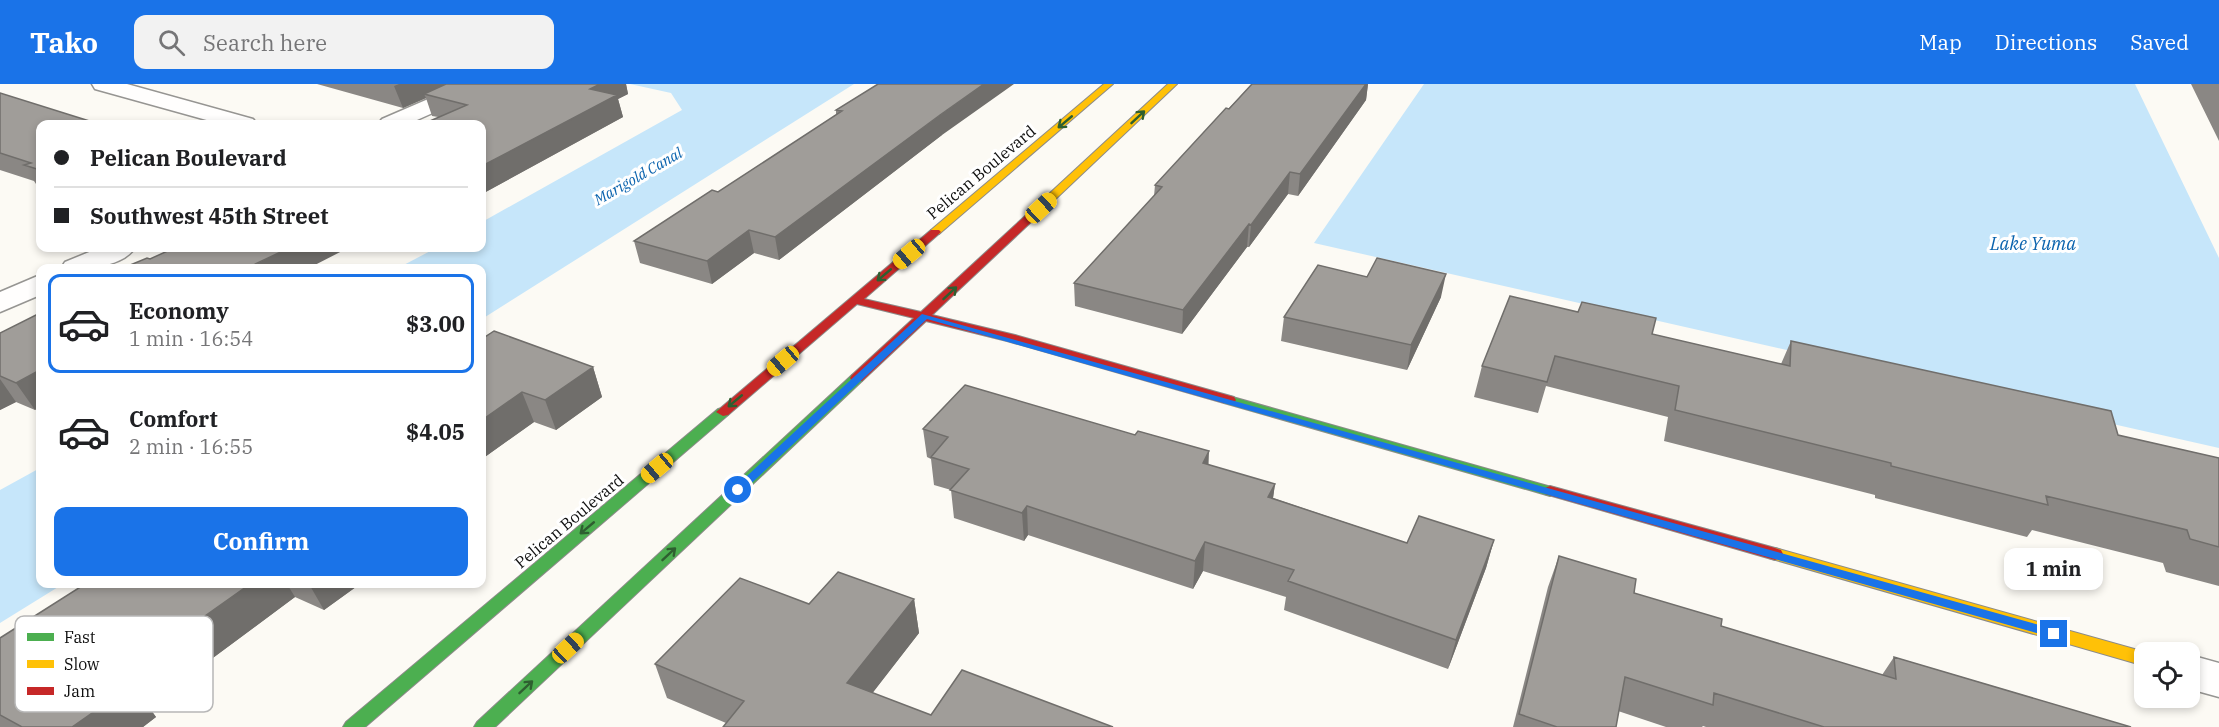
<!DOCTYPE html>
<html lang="en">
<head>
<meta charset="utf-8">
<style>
	:root { --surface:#fff; --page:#f2f2f2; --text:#202124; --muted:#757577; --line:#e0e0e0; --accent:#1a73e8 }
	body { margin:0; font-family:"IBM Plex Serif",serif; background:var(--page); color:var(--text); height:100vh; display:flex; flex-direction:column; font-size:22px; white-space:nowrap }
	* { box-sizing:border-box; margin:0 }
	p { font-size:20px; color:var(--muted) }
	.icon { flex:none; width:33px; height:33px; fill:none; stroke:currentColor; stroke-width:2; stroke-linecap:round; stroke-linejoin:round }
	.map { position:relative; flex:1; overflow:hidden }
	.panel { position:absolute; left:36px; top:180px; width:450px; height:324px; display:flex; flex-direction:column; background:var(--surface); border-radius:12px; box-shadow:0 3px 9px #0003 }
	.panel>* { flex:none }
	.hud { position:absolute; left:36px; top:36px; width:450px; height:132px; border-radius:12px; box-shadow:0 3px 9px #0003; display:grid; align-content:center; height:132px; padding:0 18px; background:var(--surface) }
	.fabs { position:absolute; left:2134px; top:558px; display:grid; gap:12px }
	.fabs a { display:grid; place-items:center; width:66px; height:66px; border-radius:12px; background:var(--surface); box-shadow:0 3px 9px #0003; font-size:30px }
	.end { position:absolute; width:27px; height:27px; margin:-14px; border:8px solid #1a73e8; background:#fff; box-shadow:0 0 0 3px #fff }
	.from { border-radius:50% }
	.bubble { position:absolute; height:42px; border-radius:12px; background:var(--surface); box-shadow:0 3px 9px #0003; font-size:20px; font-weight:700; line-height:42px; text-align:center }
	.car { position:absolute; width:18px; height:36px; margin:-18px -9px; border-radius:8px; box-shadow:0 0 4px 2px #0007; background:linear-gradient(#f5c518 24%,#345 0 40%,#f5c518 0 76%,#345 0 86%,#f5c518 0) }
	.hud b { display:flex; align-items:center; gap:21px; height:57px; font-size:22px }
	.hud b+b { border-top:2px solid var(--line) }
	.hud i { width:15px; height:15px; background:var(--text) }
	ul { padding:10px 0 0; list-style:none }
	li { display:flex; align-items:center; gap:18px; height:99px; margin:0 12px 9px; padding:0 6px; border:3px solid transparent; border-radius:12px }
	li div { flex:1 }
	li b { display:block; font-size:22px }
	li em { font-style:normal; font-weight:700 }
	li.selected { border-color:var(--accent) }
	li>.icon { width:54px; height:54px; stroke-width:1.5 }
	.action { display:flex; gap:12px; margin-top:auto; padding:12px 18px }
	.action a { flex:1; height:69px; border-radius:12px; background:var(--accent); color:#fff; font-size:24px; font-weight:700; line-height:69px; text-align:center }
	header { display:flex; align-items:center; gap:36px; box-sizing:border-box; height:84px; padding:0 30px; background:var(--accent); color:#fff }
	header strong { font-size:28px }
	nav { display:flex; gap:33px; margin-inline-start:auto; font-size:21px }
	.search { width:420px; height:54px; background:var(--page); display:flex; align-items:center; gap:15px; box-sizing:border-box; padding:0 21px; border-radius:12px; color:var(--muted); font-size:22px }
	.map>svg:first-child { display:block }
</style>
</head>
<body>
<header>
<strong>Tako</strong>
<div class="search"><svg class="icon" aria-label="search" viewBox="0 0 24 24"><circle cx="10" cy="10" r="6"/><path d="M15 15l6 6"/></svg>Search here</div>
<nav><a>Map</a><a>Directions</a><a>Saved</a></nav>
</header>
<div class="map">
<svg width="2219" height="643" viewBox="0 0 2219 643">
	<rect width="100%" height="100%" fill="#fcfaf4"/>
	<!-- water -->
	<path fill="#c6e6fa" d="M630,0h224l-372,235v-51h-84l38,-20h46v-26l200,-112 -11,-17z
		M1424,0h711l84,174v190l-905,-205z
		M40,384v116h23l-63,39v-133z"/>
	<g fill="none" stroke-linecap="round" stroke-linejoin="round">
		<defs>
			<path id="street" d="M92,0h35l126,35 4,5h-36l-126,-35z
				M456,3l8,2 3,5 -3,5 -56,25h-30l4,-5z
				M99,164h36c-14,20 -52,22 -74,20l4,-6z
				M40,191v20l-40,17v-20z
				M2190,571l29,8v34l-29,-8z"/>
			<path id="fast" d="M857,290l7,4 -2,3 -367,346h-21l3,-5 375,-347z
				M1229,312l326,92 2,3 -2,3 -5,2 -326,-93 -2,-3 2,-3z
				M723,324l7,4 -2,3 -363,312h-22l3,-5 372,-313z"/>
			<path id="slow" d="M1104,0h9l-174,150h-8v-4z
				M1168,0h9l-132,125h-8v-4z
				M1775,464l370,104v14l-376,-108 -2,-4 2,-4z"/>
			<path id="jam" d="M1041,120l4,1v4l-113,106 83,20 219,62 2,3 -2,3h-10l-217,-62 -81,-20 -64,60h-10l-2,-3 2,-3 62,-57 -57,-14 -129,111 -5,1 -7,-4 215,-182h8l2,2 -77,67 57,13 116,-107z
				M1550,402l225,62 6,2 2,4 -2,4 -6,2 -230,-66 -2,-3 2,-3z"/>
		</defs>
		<!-- street casing -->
		<use href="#street" stroke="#969592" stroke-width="3"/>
		<!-- fast casing -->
		<use href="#fast" stroke="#8c8b89" stroke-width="2"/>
		<!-- slow casing -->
		<use href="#slow" stroke="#8c8b89" stroke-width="2"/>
		<!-- jam casing -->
		<use href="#jam" stroke="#8c8b89" stroke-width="2"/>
		<!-- street -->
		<use href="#street" fill="#fffefd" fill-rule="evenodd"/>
		<!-- fast -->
		<use href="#fast" fill="#4caf50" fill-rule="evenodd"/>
		<!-- slow -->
		<use href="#slow" fill="#ffc107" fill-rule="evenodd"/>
		<!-- jam -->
		<use href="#jam" fill="#c62828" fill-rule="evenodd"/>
	</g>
	<!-- wall -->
	<path fill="#8a8784" d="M317,0h309l2,10 -10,5 5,18 -141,77v-70l-50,-8 -6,-18 -23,10z
		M1252,0h116l-2,16 -68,96 -10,-2 -39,53h-2l-65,87 -107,-28 -1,-23 80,-87 1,-11z
		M2191,0h28v57z
		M0,9l40,31v64l-2,-1 -4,-6 -34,-11z
		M836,26l106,25 -163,125 -25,-7 -42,31 -72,-21 -6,-22 84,-49 118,-77z
		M1367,193l74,20 -34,73 -126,-29 3,-24z
		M40,229v93l-5,4 -19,-8 -16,8v-77z
		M1652,250l129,30 10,-23 327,94 101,23v128l-53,-14 -3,-9 -131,-33 -5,7 -152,-39v-3l-211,-54 4,-24 -122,-31 -8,27 -64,-16 8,-31z
		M482,255l111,28 9,30 -46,33 -22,-8 -52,37z
		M923,345l286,36 66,19 -2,14 134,45 87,-3 -8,28 -38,101 -164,-59 2,-13 -83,-26 -10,18 -165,-54 -4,6 -70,-23 -3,-28 -17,-5 -3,-26 -4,-2z
		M1559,472l75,37 87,33 161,49 12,-18 237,70h-425l-3,-1 -1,1h-36l-48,-16 -2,16h-103l35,-140z
		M85,500h275l-36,26 -29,-13 -147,109 8,11 -13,10h-143v-89z
		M914,515l5,34 -47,60 59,22 182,12 -387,-4 -59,-25 -12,-34 154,-60z"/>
	<!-- shaded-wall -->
	<path fill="#706e6b" d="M399,0h56l-31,10 2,4 -23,10 -9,-22z
		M600,0h26l2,10 -10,5 5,18 -141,77v-28l108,-77z
		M984,0h30l-72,51 -163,125 -4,-23 165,-122z
		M1359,0h9l-2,16 -68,96 2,-22z
		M1290,88l-2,22 -39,53 2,-22z
		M1249,140l-2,23 -65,87 1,-24z
		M749,146l5,23 -42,31 -5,-23z
		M289,164h59l-39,20h-62z
		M1446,190l-5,23 -34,73 4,-25z
		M593,283l9,30 -46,33 -11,-30z
		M40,286v36l-5,4 -19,-27z
		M0,295l16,23 -16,8z
		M522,308l12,30 -52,37v-39z
		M1209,367l-1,28 -5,-16z
		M1275,400l-4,28 -3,-15z
		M1027,422l1,29 -4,6 -2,-28z
		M1494,456l-8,28 -38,101 8,-29z
		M1205,458l-2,29 -10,18 2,-28z
		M250,500h37l8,13 -147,109 8,11 -13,10h-71l47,-50z
		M309,500h51l-36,26z
		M914,515l5,34 -65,84 -7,-34z"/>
	<!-- building -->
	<path fill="#a09d99" stroke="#706e6b" stroke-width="1.5" d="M446,0h154l-10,5 27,6 -135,71v-42h-59l44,-19 -43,-11z
		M878,0h106l-44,31 -165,122 -26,-7 -42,31 -73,-20 78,-51 6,2 124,-81 -6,-1z
		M1252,0h114l-66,90 -10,-2 -39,53 -2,-1 -66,86 -109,-27 88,-96 -7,-2 71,-77 3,1z
		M0,9l99,31h-59v46l-16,-5 7,-2 -31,-10z
		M174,164h115l-42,20h-124l24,-10 3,1z
		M1377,174l69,16 -35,71 -127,-28 34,-52 49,12z
		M1510,212l68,16 4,-10 74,16 -4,16 138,32 1,-25 320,70 7,24 101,23v89l-29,-8 -3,-9 -141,-34 2,9 -157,-39v-3l-216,-53 4,-24 -124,-30 -8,26 -65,-16z
		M40,229v57l-24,13 -16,-7v-43z
		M494,247l99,36 -48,33 -23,-8 -40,28v-81z
		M965,301l170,50 3,-4 71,20 -6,12 72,21 -7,13 139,46 12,-27 75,24 -38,100 -168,-59 6,-11 -89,-28 -10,19 -168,-55 -5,7 -72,-23 19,-21 -38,-12 17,-20 -25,-8z
		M1559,472l77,23 -2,14 88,26 -1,7 175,53 -2,-22 237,70h-307l-110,-34 -1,12 -88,-28 -9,50h-59l-38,-13z
		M838,488l76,27 -67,84 84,32 31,-45 151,57h-390l21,-26 -89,-37 85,-86 69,26z
		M85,500h165l-131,93 13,8 -60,42h-50l-22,-12v-77z"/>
	<!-- one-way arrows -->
	<defs><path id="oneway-shaft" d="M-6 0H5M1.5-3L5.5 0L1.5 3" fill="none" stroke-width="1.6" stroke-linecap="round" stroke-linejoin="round" transform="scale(1.5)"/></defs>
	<g stroke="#2e5f30">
		<use href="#oneway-shaft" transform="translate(1138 33) rotate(-43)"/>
		<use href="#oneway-shaft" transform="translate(1065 38) rotate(140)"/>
		<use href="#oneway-shaft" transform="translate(884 191) rotate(140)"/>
		<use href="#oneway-shaft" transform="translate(950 209) rotate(-43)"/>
		<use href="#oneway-shaft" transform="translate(735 317) rotate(140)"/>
		<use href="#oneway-shaft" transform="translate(587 444) rotate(140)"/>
		<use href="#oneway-shaft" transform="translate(669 470) rotate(-43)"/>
		<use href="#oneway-shaft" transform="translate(526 603) rotate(-43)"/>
	</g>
	<!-- route -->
	<path fill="#1a73e8" d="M922,230l1132,315 6,5 -6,4 -1127,-319 -185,173h-7v-5z"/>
	<g text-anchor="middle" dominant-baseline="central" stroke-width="6" stroke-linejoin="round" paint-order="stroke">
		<!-- far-water labels -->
		<g font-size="15" font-style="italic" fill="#0a63ae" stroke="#fff">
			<text transform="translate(638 92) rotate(-30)">Marigold Canal</text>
		</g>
		<!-- street labels -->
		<g font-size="16" fill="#0f0f0f" stroke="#fff">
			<text transform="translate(981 88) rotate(-40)">Pelican Boulevard</text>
			<text transform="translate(569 437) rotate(-40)">Pelican Boulevard</text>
		</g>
		<!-- water labels -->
		<g font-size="18" font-style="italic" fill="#0a63ae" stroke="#fff">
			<text x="2033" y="159">Lake Yuma</text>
		</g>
	</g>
	<!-- legend -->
	<rect x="15" y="532" width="198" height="96" rx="9" fill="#fff" stroke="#b7b7b7" stroke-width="1.5"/>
	<rect x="27" y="549" width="27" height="8" fill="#4caf50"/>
	<rect x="27" y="576" width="27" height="8" fill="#ffc107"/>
	<rect x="27" y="603" width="27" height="8" fill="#c62828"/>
	<g font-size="16" fill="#0f0f0f">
		<text x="64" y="559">Fast</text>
		<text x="64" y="586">Slow</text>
		<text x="64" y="613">Jam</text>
	</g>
</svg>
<div class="fabs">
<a><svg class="icon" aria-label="locate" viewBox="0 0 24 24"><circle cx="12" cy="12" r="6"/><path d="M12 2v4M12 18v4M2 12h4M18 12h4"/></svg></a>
</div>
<i class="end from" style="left:738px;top:406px"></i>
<i class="end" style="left:2054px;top:550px"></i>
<div class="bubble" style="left:2004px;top:464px;width:99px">1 min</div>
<i class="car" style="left:1041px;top:124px;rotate:47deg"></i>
<i class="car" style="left:909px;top:170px;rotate:230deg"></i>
<i class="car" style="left:783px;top:277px;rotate:230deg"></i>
<i class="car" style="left:657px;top:384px;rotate:230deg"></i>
<i class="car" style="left:568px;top:564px;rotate:47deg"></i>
<div class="hud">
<b><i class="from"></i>Pelican Boulevard</b>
<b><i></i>Southwest 45th Street</b>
</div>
<section class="panel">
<ul>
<li class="selected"><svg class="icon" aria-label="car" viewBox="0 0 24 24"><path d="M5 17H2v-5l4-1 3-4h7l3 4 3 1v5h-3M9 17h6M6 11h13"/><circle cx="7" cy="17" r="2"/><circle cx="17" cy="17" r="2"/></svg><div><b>Economy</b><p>1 min · 16:54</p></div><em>$3.00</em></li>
<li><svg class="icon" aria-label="car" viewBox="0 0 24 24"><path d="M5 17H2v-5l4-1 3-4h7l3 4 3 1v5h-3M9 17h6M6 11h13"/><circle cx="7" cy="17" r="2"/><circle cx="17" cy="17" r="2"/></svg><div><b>Comfort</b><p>2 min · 16:55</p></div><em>$4.05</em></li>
</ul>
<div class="action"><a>Confirm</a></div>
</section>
</div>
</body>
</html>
